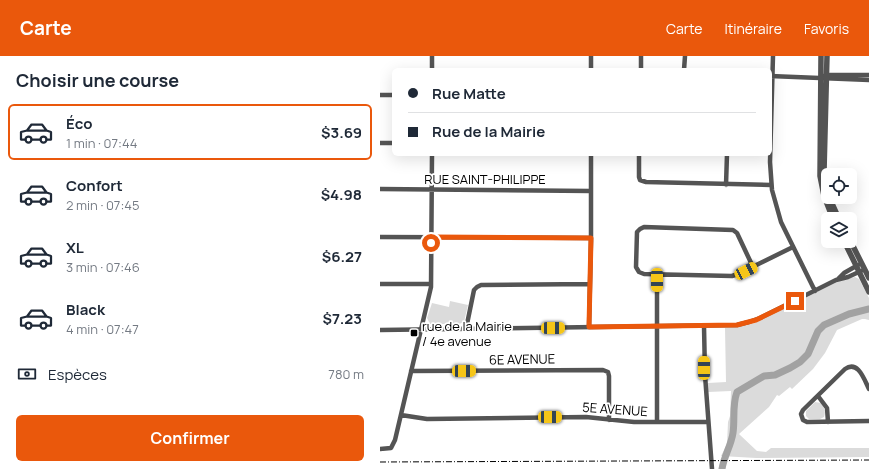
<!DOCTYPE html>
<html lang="fr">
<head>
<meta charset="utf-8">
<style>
	:root { --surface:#fff; --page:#f2f2f3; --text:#1f2937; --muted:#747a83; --line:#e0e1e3; --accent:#ea580c }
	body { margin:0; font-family:Manrope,sans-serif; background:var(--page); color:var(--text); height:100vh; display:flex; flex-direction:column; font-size:15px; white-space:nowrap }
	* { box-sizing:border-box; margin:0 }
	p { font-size:13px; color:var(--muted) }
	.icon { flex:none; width:22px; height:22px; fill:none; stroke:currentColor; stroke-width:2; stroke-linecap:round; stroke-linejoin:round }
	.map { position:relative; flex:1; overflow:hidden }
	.details { display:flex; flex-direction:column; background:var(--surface); width:380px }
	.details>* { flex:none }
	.banner { position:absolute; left:12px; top:12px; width:380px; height:88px; border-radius:6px; box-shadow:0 4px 16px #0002; display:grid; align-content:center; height:88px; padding:0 16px; background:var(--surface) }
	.fabs { position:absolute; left:441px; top:112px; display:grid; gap:8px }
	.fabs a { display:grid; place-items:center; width:36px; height:36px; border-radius:6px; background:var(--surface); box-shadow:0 4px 16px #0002; font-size:20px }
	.end { position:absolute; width:18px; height:18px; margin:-9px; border:5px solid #ea580c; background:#fff; box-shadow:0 0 0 2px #fff }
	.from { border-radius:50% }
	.car { position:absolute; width:12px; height:24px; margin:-12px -6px; border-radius:5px; box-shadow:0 0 3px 1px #0007; background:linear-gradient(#f5c518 24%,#345 0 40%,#f5c518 0 76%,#345 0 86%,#f5c518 0) }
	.banner b { display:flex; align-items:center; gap:14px; height:38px; font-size:15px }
	.banner b+b { border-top:1px solid var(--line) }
	.banner i { width:10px; height:10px; background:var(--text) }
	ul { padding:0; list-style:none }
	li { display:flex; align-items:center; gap:12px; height:56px; margin:0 8px 6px; padding:0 8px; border:2px solid transparent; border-radius:6px }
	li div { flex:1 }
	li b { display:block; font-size:15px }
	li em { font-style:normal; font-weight:700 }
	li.current { border-color:var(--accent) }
	li>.icon { width:36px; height:36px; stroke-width:1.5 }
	h2 { padding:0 16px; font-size:18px; line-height:48px }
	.pay { display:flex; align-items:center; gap:10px; height:44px; padding:0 16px; font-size:15px }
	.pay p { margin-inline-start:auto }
	.primary-button { display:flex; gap:8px; margin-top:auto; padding:8px 16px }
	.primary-button a { flex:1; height:46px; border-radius:6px; background:var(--accent); color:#fff; font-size:16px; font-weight:700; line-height:46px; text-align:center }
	header { display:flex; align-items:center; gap:24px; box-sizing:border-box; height:56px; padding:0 20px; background:var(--accent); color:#fff }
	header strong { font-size:19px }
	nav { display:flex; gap:22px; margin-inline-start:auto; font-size:14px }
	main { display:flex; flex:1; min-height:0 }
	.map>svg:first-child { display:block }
</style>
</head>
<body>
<header>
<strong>Carte</strong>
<nav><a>Carte</a><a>Itinéraire</a><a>Favoris</a></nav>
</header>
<main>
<section class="details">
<h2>Choisir une course</h2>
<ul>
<li class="current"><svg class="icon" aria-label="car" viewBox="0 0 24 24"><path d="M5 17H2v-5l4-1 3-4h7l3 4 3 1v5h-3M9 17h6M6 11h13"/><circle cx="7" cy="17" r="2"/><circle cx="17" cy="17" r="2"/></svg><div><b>Éco</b><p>1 min · 07:44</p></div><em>$3.69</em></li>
<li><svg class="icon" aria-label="car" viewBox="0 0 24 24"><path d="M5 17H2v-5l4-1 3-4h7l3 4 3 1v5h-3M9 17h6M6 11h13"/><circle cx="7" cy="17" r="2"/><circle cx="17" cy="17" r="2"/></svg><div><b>Confort</b><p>2 min · 07:45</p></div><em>$4.98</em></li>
<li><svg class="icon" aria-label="car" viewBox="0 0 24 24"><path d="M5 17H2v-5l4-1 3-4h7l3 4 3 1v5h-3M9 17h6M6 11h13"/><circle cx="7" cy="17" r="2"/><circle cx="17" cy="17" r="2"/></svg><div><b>XL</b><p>3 min · 07:46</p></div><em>$6.27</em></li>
<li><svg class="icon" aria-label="car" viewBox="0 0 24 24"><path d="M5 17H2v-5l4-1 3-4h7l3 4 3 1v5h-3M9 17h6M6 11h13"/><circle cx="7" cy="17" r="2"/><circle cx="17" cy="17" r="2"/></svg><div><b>Black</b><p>4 min · 07:47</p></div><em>$7.23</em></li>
</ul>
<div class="pay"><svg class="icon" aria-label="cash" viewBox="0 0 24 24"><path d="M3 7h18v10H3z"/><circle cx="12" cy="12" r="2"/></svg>Espèces<p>780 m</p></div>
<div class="primary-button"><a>Confirmer</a></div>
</section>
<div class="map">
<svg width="489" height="413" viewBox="0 0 489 413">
	<rect width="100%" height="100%" fill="#fff"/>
	<!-- green -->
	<path fill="#dbdbdb" d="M475,221l4,2 10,19v22l-4,-1h-3l-25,11 -12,23 -12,16 -21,20 -2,-2 -11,9 -2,-1 -8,12 -30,27 18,17 9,1 5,-4h98v9l-113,1 -35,-2 6,-12 1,-22 2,-6 1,-25 -23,1v-9l18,-1 -1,-54 19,-2 11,-3 84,-42z
		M70,245l18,4 -4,17 -5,2h-29l-3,-6 5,-15 17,4z
		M435,346l6,1c3,4 5,8 3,14l-4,2h-11l-3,-3v-5z"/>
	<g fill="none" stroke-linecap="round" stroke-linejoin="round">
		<!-- river -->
		<path stroke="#a2a2a2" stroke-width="7" d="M342,413c2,-13 9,-23 11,-36 2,-13 -1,-28 4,-41l27,-16 11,-1 15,-7 10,-6 8,-8 10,-23 6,-6 25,-11 20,-5"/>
		<!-- minor -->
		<path stroke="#545454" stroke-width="4.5" d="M393,0l-3,106 2,28 9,32 34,69
			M52,14v-14
			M211,14v-14
			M261,14v-14
			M304,14l1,-14
			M390,20l99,4
			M444,20l6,-1h39
			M0,39h14
			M0,87h14
			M259,98v23l1,3 6,2 125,3
			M346,129l1,-31
			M0,133l211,2
			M0,181l211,1
			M373,211l-16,-34 -4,-3 -89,-3 -4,2 -3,3 -1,35 3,5 5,2 88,2 6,-2 55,-27
			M277,219v147
			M458,223l6,-6 14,-8
			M0,228h51
			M324,270l1,49 7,94
			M209,271l2,-86v-87
			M86,273l8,-39 3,-3 4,-2 109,-1
			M0,274l357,-5 12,-3 11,-4 76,-38 12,-3 13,-6
			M31,315l192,-1 5,2 1,4v44
			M489,333c-5,-10 -11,-29 -24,-20l-42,41 -2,4 2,6 4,2 62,-1
			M438,340l9,12 1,14
			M21,359l26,4 159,-2 48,5h74
			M0,393l11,-1 4,-8 36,-153 1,-133"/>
		<!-- tertiary -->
		<path stroke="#545454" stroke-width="5.5" d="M441,0l-1,120 4,20 9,23
			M447,0l-3,116 4,21
			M449,141l10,22
			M470,184l19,38
			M464,185l25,51"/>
		<!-- rail -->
		<path stroke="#000" stroke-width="1" stroke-dasharray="6 2 1 2" stroke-linecap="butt" d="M0,406l489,-2"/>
	</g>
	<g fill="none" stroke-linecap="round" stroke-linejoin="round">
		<!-- route -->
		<path stroke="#ea580c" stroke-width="5" d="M51,187v-6l160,1 -2,89 148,-2 19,-5 39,-19"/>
	</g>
	<!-- markers -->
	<rect fill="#000" stroke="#fff" stroke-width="1.5" x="30" y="273" width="8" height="8" rx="2"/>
	<g text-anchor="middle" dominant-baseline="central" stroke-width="3.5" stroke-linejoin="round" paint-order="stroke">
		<!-- street labels -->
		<g font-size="13" fill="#000" stroke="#fff">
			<text x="105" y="123">RUE SAINT-PHILIPPE</text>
			<text transform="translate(142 303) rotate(-1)">6E AVENUE</text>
			<text transform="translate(235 353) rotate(4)">5E AVENUE</text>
		</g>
		<!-- poi labels -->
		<g font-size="13" fill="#000" stroke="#fff" text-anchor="start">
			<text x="42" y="270">rue de la Mairie<tspan x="42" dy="15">/ 4e avenue</tspan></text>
		</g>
	</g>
</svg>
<div class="fabs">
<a><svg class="icon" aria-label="locate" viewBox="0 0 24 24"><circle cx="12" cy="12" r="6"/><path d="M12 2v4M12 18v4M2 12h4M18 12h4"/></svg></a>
<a><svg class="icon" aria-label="layers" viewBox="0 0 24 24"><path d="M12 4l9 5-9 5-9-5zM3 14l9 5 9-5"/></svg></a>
</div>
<i class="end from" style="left:51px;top:187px"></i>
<i class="end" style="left:415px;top:245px"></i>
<i class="car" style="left:366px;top:215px;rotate:64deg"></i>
<i class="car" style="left:277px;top:224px;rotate:180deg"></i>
<i class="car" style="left:173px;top:272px;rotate:89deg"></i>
<i class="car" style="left:324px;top:312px;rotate:0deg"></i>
<i class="car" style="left:84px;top:315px;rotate:89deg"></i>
<i class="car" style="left:170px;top:361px;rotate:90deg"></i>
<div class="banner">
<b><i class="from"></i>Rue Matte</b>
<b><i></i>Rue de la Mairie</b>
</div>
</div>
</main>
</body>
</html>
